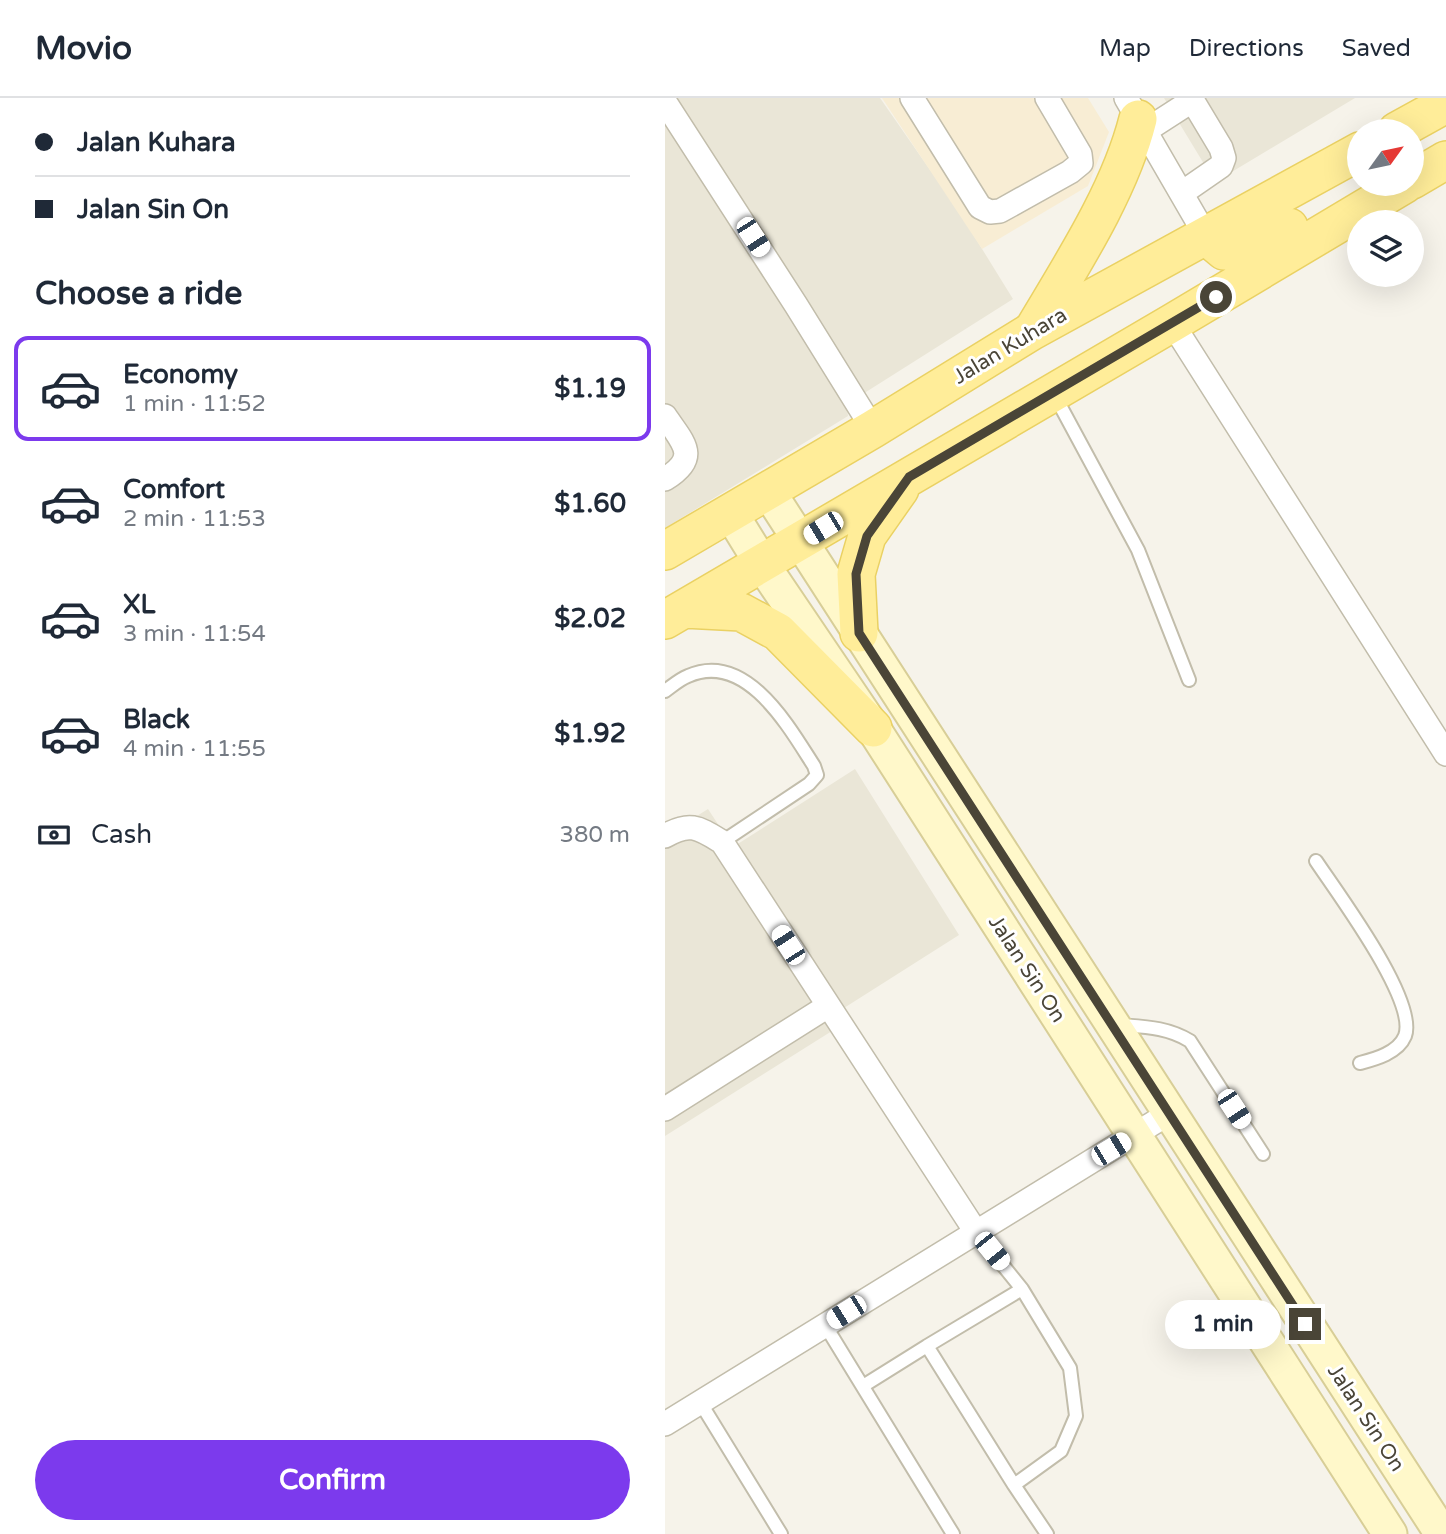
<!DOCTYPE html>
<html lang="en">
<head>
<meta charset="utf-8">
<style>
	:root { --surface:#fff; --page:#f6f6f7; --text:#1f2937; --muted:#747a83; --line:#e0e1e3; --accent:#7c3aed }
	body { margin:0; font-family:"Varela Round",sans-serif; background:var(--page); color:var(--text); height:100vh; display:flex; flex-direction:column; font-size:26px; white-space:nowrap }
	* { box-sizing:border-box; margin:0 }
	p { font-size:23px; color:var(--muted) }
	.icon { flex:none; width:38px; height:38px; fill:none; stroke:currentColor; stroke-width:2; stroke-linecap:round; stroke-linejoin:round }
	.map { position:relative; flex:1; overflow:hidden }
	.panel { display:flex; flex-direction:column; background:var(--surface); width:665px }
	.panel>* { flex:none }
	.guide { display:grid; align-content:center; height:154px; padding:0 35px; background:var(--surface) }
	.needle { width:46px; rotate:57deg }
	.tools { position:absolute; left:682px; top:21px; display:grid; gap:14px }
	.tools a { display:grid; place-items:center; width:77px; height:77px; border-radius:50%; background:var(--surface); box-shadow:0 7px 28px #0002; font-size:35px }
	.end { position:absolute; width:32px; height:32px; margin:-16px; border:9px solid #4a4537; background:#fff; box-shadow:0 0 0 4px #fff }
	.from { border-radius:50% }
	.bubble { position:absolute; height:49px; border-radius:24px; background:var(--surface); box-shadow:0 7px 28px #0002; font-size:23px; font-weight:700; line-height:49px; text-align:center }
	.car { position:absolute; width:21px; height:42px; margin:-21px -10px; border-radius:9px; box-shadow:0 0 5px 2px #0007; background:linear-gradient(#fff 24%,#345 0 40%,#fff 0 76%,#345 0 86%,#fff 0) }
	.guide b { display:flex; align-items:center; gap:24px; height:66px; font-size:26px }
	.guide b+b { border-top:2px solid var(--line) }
	.guide i { width:18px; height:18px; background:var(--text) }
	ul { padding:0; list-style:none }
	li { display:flex; align-items:center; gap:21px; height:105px; margin:0 14px 10px; padding:0 21px; border:4px solid transparent; border-radius:14px }
	li div { flex:1 }
	li b { display:block; font-size:26px }
	li em { font-style:normal; font-weight:700 }
	li.current { border-color:var(--accent) }
	li>.icon { width:63px; height:63px; stroke-width:1.5 }
	h2 { padding:0 35px; font-size:32px; line-height:84px }
	.pay { display:flex; align-items:center; gap:18px; height:77px; padding:0 35px; font-size:26px }
	.pay p { margin-inline-start:auto }
	.button { display:flex; gap:14px; margin-top:auto; padding:14px 35px }
	.button a { flex:1; height:80px; border-radius:42px; background:var(--accent); color:#fff; font-size:28px; font-weight:700; line-height:80px; text-align:center }
	header { display:flex; align-items:center; gap:42px; box-sizing:border-box; height:98px; padding:0 35px; background:var(--surface); border-bottom:2px solid var(--line) }
	header strong { font-size:33px }
	nav { display:flex; gap:38px; margin-inline-start:auto; font-size:24px }
	main { display:flex; flex:1; min-height:0 }
	.map>svg:first-child { display:block }
</style>
</head>
<body>
<header>
<strong>Movio</strong>
<nav><a>Map</a><a>Directions</a><a>Saved</a></nav>
</header>
<main>
<section class="panel">
<div class="guide">
<b><i class="from"></i>Jalan Kuhara</b>
<b><i></i>Jalan Sin On</b>
</div>
<h2>Choose a ride</h2>
<ul>
<li class="current"><svg class="icon" aria-label="car" viewBox="0 0 24 24"><path d="M5 17H2v-5l4-1 3-4h7l3 4 3 1v5h-3M9 17h6M6 11h13"/><circle cx="7" cy="17" r="2"/><circle cx="17" cy="17" r="2"/></svg><div><b>Economy</b><p>1 min · 11:52</p></div><em>$1.19</em></li>
<li><svg class="icon" aria-label="car" viewBox="0 0 24 24"><path d="M5 17H2v-5l4-1 3-4h7l3 4 3 1v5h-3M9 17h6M6 11h13"/><circle cx="7" cy="17" r="2"/><circle cx="17" cy="17" r="2"/></svg><div><b>Comfort</b><p>2 min · 11:53</p></div><em>$1.60</em></li>
<li><svg class="icon" aria-label="car" viewBox="0 0 24 24"><path d="M5 17H2v-5l4-1 3-4h7l3 4 3 1v5h-3M9 17h6M6 11h13"/><circle cx="7" cy="17" r="2"/><circle cx="17" cy="17" r="2"/></svg><div><b>XL</b><p>3 min · 11:54</p></div><em>$2.02</em></li>
<li><svg class="icon" aria-label="car" viewBox="0 0 24 24"><path d="M5 17H2v-5l4-1 3-4h7l3 4 3 1v5h-3M9 17h6M6 11h13"/><circle cx="7" cy="17" r="2"/><circle cx="17" cy="17" r="2"/></svg><div><b>Black</b><p>4 min · 11:55</p></div><em>$1.92</em></li>
</ul>
<div class="pay"><svg class="icon" aria-label="cash" viewBox="0 0 24 24"><path d="M3 7h18v10H3z"/><circle cx="12" cy="12" r="2"/></svg>Cash<p>380 m</p></div>
<div class="button"><a>Confirm</a></div>
</section>
<div class="map">
<svg width="781" height="1436" viewBox="0 0 781 1436">
	<rect width="100%" height="100%" fill="#f6f3ea"/>
	<!-- residential -->
	<path fill="#eae6d7" d="M0,0h215l78,112 55,89 -166,105 1,12 -183,112z
		M499,0h191l-140,84z
		M190,671l104,166 -115,73 7,11 -186,117v-300l43,-27 25,38z"/>
	<!-- commercial -->
	<path fill="#f8edd4" d="M217,0h206l21,34 -21,54 -106,63z"/>
	<g fill="none" stroke-linecap="round" stroke-linejoin="round">
		<defs>
			<path id="lane" d="M390,298l83,154 51,130
				M0,593c7,-5 15,-12 23,-15 58,-26 101,51 126,90l3,9 -8,9 -87,58
				M651,763c22,33 102,140 89,175 -7,17 -30,23 -45,27
				M454,927c26,2 48,2 71,16l73,113
				M160,1227l128,209
				M262,1248l95,-57
				M198,1288l64,-40 87,139 47,-34 15,-35 -6,-48 -48,-79 -46,-57
				M35,1304l81,132
				M349,1387l33,49"/>
			<path id="street" d="M247,0l68,109 10,5 10,-1 70,-39 11,-9 -1,-9 -33,-56
				M461,0l80,138
				M0,4l131,203 77,124
				M480,33l48,-31
				M517,95l39,-27 3,-8 -3,-10 -30,-50
				M507,225l274,431
				M0,318c18,27 36,41 0,63
				M0,738c25,-15 34,-8 57,6l254,390
				M0,1011l163,-103
				M0,1326l503,-310"/>
			<path id="secondary" d="M103,393l674,1043
				M65,414l32,52 111,164 517,806"/>
			<path id="primary" d="M732,33l49,-27
				M747,82l34,-20
				M541,138l18,15 30,-4 35,-20
				M368,232c38,-64 87,-139 105,-211
				M0,453l208,-122 159,-98 328,-180
				M19,511l57,3 37,20 95,96
				M0,522l507,-297 233,-139
				M194,535l-3,-59 11,-38 33,-47"/>
		</defs>
		<!-- lane casing -->
		<use href="#lane" stroke="#c2bdab" stroke-width="16"/>
		<!-- street casing -->
		<use href="#street" stroke="#c2bdab" stroke-width="26"/>
		<!-- secondary casing -->
		<use href="#secondary" stroke="#d8ce97" stroke-width="37"/>
		<!-- primary casing -->
		<use href="#primary" stroke="#ead163" stroke-width="40"/>
		<!-- lane -->
		<use href="#lane" stroke="#fff" stroke-width="12"/>
		<!-- street -->
		<use href="#street" stroke="#fff" stroke-width="23"/>
		<!-- secondary -->
		<use href="#secondary" stroke="#fff8ca" stroke-width="33"/>
		<!-- primary -->
		<use href="#primary" stroke="#ffed99" stroke-width="37"/>
	</g>
	<g fill="none" stroke-linecap="round" stroke-linejoin="round">
		<!-- route -->
		<path stroke="#4a4537" stroke-width="9" d="M551,199l-307,180 -42,59 -11,38 3,59c150,229 298,460 446,691"/>
	</g>
	<g text-anchor="middle" dominant-baseline="central" stroke-width="6" stroke-linejoin="round" paint-order="stroke">
		<!-- street labels -->
		<g font-size="21" fill="#4a4537" stroke="#fff">
			<text transform="translate(345 248) rotate(-31)">Jalan Kuhara</text>
			<text transform="translate(362 871) rotate(57)">Jalan Sin On</text>
			<text transform="translate(701 1320) rotate(57)">Jalan Sin On</text>
		</g>
	</g>
</svg>
<div class="tools">
<a><svg class="needle" viewBox="-14 -14 28 28"><path d="M0-13l5 13h-10z" fill="#e53935"/><path d="M0 13l5-13h-10z" fill="#747a83"/></svg></a>
<a><svg class="icon" aria-label="layers" viewBox="0 0 24 24"><path d="M12 4l9 5-9 5-9-5zM3 14l9 5 9-5"/></svg></a>
</div>
<i class="end from" style="left:551px;top:199px"></i>
<i class="end" style="left:640px;top:1226px"></i>
<div class="bubble" style="left:500px;top:1202px;width:116px">1 min</div>
<i class="car" style="left:88px;top:139px;rotate:147deg"></i>
<i class="car" style="left:158px;top:430px;rotate:239deg"></i>
<i class="car" style="left:123px;top:847px;rotate:327deg"></i>
<i class="car" style="left:569px;top:1011px;rotate:147deg"></i>
<i class="car" style="left:446px;top:1051px;rotate:59deg"></i>
<i class="car" style="left:327px;top:1153px;rotate:141deg"></i>
<i class="car" style="left:181px;top:1214px;rotate:238deg"></i>
</div>
</main>
</body>
</html>
